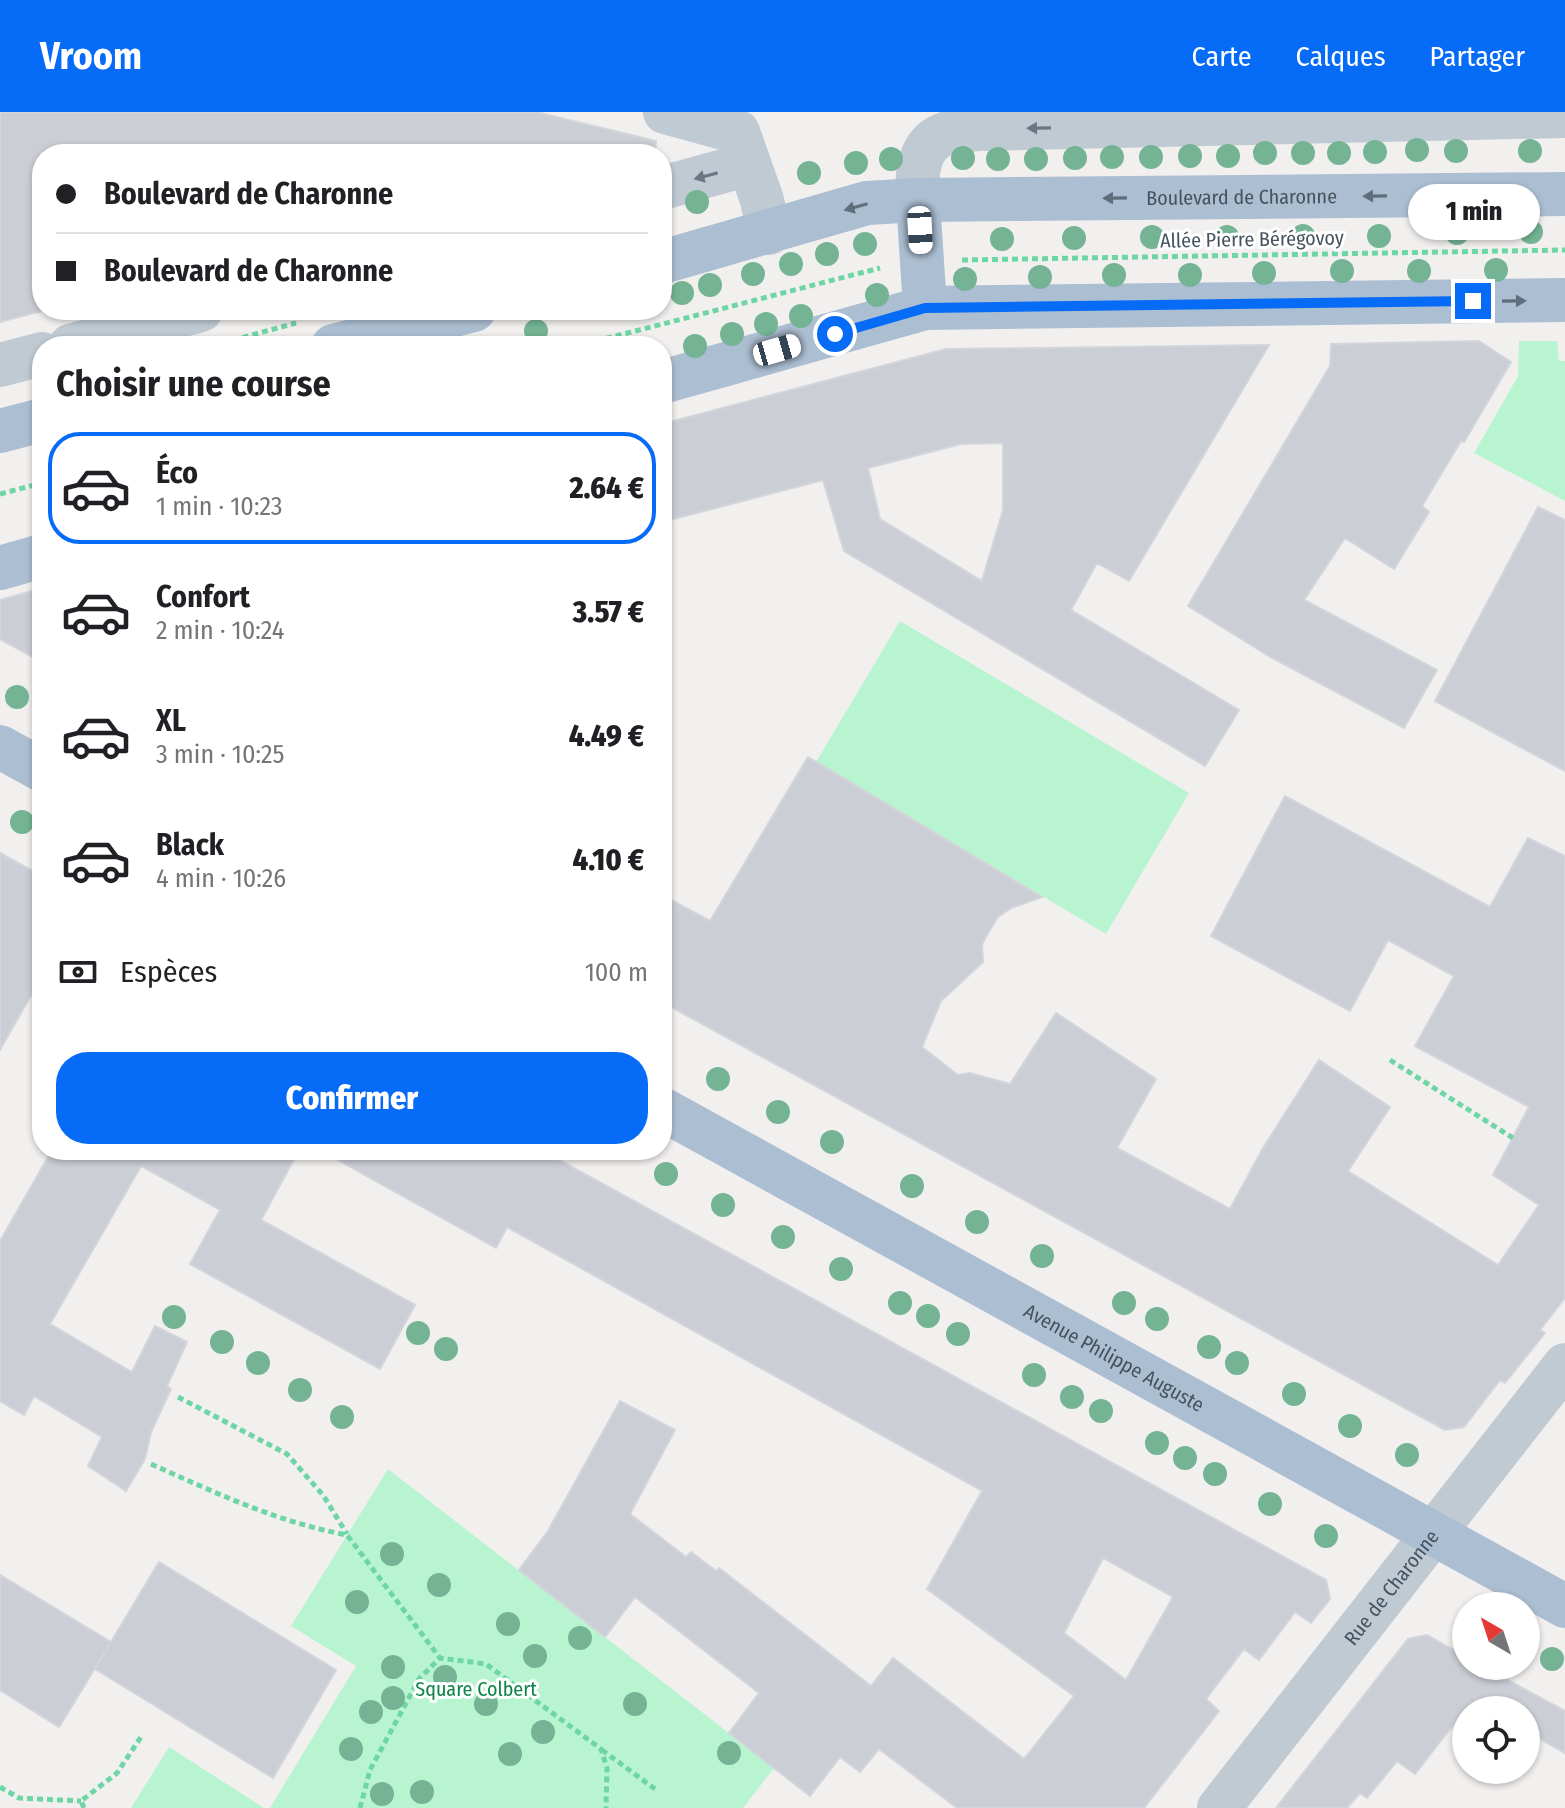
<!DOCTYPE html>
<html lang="fr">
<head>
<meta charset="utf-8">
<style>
	:root { --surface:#fff; --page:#f2f2f2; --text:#202124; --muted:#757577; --line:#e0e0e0; --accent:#066bf6 }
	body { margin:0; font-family:"Fira Sans Condensed",sans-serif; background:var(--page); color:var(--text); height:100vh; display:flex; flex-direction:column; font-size:30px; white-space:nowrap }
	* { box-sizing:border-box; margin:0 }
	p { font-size:26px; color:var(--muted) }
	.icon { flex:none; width:44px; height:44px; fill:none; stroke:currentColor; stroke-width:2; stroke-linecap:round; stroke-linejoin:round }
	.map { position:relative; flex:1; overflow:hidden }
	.sheet { position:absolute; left:32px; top:224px; width:640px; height:824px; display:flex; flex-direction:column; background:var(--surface); border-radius:32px; box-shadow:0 2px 6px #0004 }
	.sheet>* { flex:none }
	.top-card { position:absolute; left:32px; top:32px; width:640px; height:176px; border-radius:32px; box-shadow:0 2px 6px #0004; display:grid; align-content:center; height:176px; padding:0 24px; background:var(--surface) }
	.needle { width:52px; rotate:321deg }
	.buttons { position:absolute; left:1452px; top:1480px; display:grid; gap:16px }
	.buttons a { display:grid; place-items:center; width:88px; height:88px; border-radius:50%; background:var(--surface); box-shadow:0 2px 6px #0004; font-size:40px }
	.end { position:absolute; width:36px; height:36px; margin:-18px; border:10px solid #066bf6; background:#fff; box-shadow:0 0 0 4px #fff }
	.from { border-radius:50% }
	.bubble { position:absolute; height:56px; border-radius:28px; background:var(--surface); box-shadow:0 2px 6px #0004; font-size:26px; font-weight:800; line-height:56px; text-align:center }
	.car { position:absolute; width:24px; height:48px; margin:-24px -12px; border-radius:10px; box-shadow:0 0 6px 2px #0007; background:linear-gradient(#fff 24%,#345 0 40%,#fff 0 76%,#345 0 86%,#fff 0) }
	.top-card b { display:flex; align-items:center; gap:28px; height:76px; font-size:30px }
	.top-card b+b { border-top:2px solid var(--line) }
	.top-card i { width:20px; height:20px; background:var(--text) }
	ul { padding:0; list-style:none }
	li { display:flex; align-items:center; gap:24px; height:112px; margin:0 16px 12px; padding:0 8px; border:4px solid transparent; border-radius:32px }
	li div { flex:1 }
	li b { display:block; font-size:30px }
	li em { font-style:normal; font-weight:800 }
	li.selected { border-color:var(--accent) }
	li>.icon { width:72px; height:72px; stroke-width:1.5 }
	h2 { padding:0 24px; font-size:36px; line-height:96px }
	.pay { display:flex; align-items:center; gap:20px; height:88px; padding:0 24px; font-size:30px }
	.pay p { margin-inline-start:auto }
	.action { display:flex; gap:16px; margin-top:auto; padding:16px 24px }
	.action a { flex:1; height:92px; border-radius:32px; background:var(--accent); color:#fff; font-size:32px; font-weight:800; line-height:92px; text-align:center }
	header { display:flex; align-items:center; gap:48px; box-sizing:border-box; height:112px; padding:0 40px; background:var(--accent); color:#fff }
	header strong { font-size:38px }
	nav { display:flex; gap:44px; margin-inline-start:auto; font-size:28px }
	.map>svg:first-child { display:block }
</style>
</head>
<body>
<header>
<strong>Vroom</strong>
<nav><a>Carte</a><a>Calques</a><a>Partager</a></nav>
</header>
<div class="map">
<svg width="1565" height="1696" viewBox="0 0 1565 1696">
	<rect width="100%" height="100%" fill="#f2efef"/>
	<!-- green -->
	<path fill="#b9f4d1" d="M1519,229h38l2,20h6v140l-91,-48 44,-77z
		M900,509l289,172 -83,141 -290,-172z
		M388,1357l386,299 -31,40h-473l86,-142 -65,-40z
		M169,1635l95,61h-133z"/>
	<!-- building -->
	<path fill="#cbced5" stroke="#d3d5dc" stroke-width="2" fill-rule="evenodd" d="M0,0h536l120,29 -1,13h-613v157l-42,11z
		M1479,229l32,21 -47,80 -3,-1 -39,65 7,6 -35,57 -49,-31 -41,62 133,70 -33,58 -132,-70 -84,-52 142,-240 1,-22z
		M1269,233l-140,236 -32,-18 -26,47 168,100 -34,56 -361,-215 -21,-71 -161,42v-98l284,-75zM1003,331v67l-21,71 -102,-62 -12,-51 93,-24z
		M1538,395l27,13v251l-130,-70z
		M42,476v74l-42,-23v-39z
		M808,645l234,140 -31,11 -14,10 -15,26 1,18 -42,39 -19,46 36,28 12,-2 40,11 46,-71 100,66 -39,69 113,61 33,-61 56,-88 71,47 -42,64 150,94 41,-60 -46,-30 36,-68 -114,-61 39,-70 -66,-36 -38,71 -139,-75 74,-140 205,111 38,-69 37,18v442l-25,32 5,3 -40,50 -5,-3 -36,47 -19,3 -783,-428v-107l48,26z
		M0,741l42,23v100l-42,74z
		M52,1038h247l-38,70 154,85 -35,64 -190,-105 30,-54 -79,-44 -91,158 82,48 23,-46 32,16 -20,44 4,3 -20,43 -6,27 -19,32 -38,-25 14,-29 -68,-41 -10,19 -24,-14v-160z
		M320,1038h221l785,430 4,19 -19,24 -16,-11 -36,48 -15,-11 -38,50 13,12 -75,97h-187l-78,-59 -19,23 -20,-15 -30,39 -81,-63 30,-40 -124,-96 -30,40 -86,-67 29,-39 72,-130 55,29 -45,84 56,43 5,-5 25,19 3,-3 152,118 22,-28 131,101 50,-63 -147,-107 55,-98 -475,-264 -11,21zM1103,1446l70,39 -47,83 -62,-47z
		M159,1450l177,108 -63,108 -178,-109 15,-25 -51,83 -59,-37v-115l111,67z
		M1427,1523l39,22v9h16l83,45v42l-39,-22v-21h-61l-50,64 -18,-13 -30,37 -7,-5 -13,15h-71l132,-169z"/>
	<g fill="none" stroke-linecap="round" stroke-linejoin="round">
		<!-- path -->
		<path stroke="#6ed6a4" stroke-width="5" stroke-dasharray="6 4" stroke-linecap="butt" d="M962,148l603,-10
			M233,228l63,-17
			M577,234l303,-78
			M0,382l42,-11
			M1390,948l123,78
			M178,1285l109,57 36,41 24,39
			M151,1352c65,29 126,58 196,71l93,123
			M602,1638l53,39
			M0,1675l19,11 62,3
			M84,1696l-3,-7 36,-28 26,-39
			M360,1696l10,-38 49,-91 21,-21 46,6 115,85 6,19 -1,40"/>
		<!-- minor -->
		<g stroke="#bfcad3" stroke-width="44">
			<path d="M665,0l73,20 24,68 7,33"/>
			<path d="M662,76l87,-24"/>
			<path d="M918,88c-2,-25 -1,-57 29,-67 9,-3 22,-3 32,-4l586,-13"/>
			<path d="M70,234l131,-36"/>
			<path d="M0,253l42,-11"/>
			<path id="s1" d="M1219,1696l346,-443"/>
		</g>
		<!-- major -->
		<g stroke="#acbed1" stroke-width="44">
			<path d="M918,88l7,108"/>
			<path id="s2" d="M662,150l205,-59 51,-3 647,-6"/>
			<path d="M333,234l141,-36"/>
			<path d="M662,270l263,-74 640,-8"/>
			<path d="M0,319l42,-11"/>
			<path d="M0,456l42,-12"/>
			<path d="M0,635l42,23"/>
			<path id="s3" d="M662,997l903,497"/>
		</g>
	</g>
	<!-- trees -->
	<g fill="#74b494">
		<circle cx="1417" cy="38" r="12"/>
		<circle cx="1456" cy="39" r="12"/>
		<circle cx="1530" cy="39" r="12"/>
		<circle cx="1375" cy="40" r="12"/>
		<circle cx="1265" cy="41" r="12"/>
		<circle cx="1303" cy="41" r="12"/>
		<circle cx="1339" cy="41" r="12"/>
		<circle cx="1190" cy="44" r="12"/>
		<circle cx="1228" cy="44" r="12"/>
		<circle cx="1112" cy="45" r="12"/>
		<circle cx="1151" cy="45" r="12"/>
		<circle cx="963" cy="46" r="12"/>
		<circle cx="1075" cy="46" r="12"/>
		<circle cx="891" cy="47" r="12"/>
		<circle cx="998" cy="47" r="12"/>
		<circle cx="1036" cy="47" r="12"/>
		<circle cx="856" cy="51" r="12"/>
		<circle cx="809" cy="61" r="12"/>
		<circle cx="697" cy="90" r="12"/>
		<circle cx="1531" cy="120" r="12"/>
		<circle cx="1457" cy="121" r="12"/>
		<circle cx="1303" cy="124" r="12"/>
		<circle cx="1379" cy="124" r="12"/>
		<circle cx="1152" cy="125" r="12"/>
		<circle cx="1227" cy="125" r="12"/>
		<circle cx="1074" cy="126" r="12"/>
		<circle cx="1002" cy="127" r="12"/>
		<circle cx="865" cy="132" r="12"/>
		<circle cx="827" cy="142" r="12"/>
		<circle cx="791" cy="152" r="12"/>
		<circle cx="1496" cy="158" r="12"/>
		<circle cx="1342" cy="159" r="12"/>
		<circle cx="1419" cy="159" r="12"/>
		<circle cx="1264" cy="161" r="12"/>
		<circle cx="753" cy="162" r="12"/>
		<circle cx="1114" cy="163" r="12"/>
		<circle cx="1190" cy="163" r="12"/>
		<circle cx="1040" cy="165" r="12"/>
		<circle cx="965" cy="167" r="12"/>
		<circle cx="710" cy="173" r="12"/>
		<circle cx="682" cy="181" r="12"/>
		<circle cx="877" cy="183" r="12"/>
		<circle cx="801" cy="204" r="12"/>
		<circle cx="766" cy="212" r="12"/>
		<circle cx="536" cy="219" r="12"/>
		<circle cx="732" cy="222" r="12"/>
		<circle cx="695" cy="234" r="12"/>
		<circle cx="17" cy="585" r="12"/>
		<circle cx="22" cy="710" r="12"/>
		<circle cx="718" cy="967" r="12"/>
		<circle cx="778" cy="1000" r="12"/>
		<circle cx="832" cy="1030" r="12"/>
		<circle cx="666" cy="1062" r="12"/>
		<circle cx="912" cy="1074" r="12"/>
		<circle cx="723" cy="1093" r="12"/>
		<circle cx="977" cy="1110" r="12"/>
		<circle cx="783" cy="1125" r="12"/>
		<circle cx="1042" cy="1144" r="12"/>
		<circle cx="841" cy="1157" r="12"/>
		<circle cx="900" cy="1191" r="12"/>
		<circle cx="1124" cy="1191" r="12"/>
		<circle cx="928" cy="1204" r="12"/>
		<circle cx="174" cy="1205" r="12"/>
		<circle cx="1157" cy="1207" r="12"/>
		<circle cx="418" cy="1221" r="12"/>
		<circle cx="958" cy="1222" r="12"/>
		<circle cx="222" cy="1230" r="12"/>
		<circle cx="1209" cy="1235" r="12"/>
		<circle cx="446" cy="1237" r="12"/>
		<circle cx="258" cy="1251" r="12"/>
		<circle cx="1237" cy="1251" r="12"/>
		<circle cx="1034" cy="1263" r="12"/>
		<circle cx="300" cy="1278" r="12"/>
		<circle cx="1294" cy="1282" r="12"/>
		<circle cx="1072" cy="1285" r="12"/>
		<circle cx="1101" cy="1299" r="12"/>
		<circle cx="342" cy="1305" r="12"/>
		<circle cx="1350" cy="1314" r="12"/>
		<circle cx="1157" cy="1331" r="12"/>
		<circle cx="1407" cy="1343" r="12"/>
		<circle cx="1185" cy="1346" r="12"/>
		<circle cx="1215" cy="1362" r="12"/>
		<circle cx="1270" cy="1392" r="12"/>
		<circle cx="1326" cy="1424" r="12"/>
		<circle cx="392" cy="1442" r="12"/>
		<circle cx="439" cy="1473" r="12"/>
		<circle cx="357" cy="1490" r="12"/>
		<circle cx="508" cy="1512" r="12"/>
		<circle cx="580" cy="1526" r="12"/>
		<circle cx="535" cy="1544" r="12"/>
		<circle cx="1552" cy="1547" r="12"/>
		<circle cx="393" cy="1555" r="12"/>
		<circle cx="445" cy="1565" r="12"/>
		<circle cx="393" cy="1586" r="12"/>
		<circle cx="486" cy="1592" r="12"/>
		<circle cx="635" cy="1592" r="12"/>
		<circle cx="371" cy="1600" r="12"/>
		<circle cx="543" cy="1620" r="12"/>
		<circle cx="351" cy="1637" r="12"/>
		<circle cx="729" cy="1641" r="12"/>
		<circle cx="510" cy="1642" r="12"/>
		<circle cx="422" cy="1680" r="12"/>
		<circle cx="382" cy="1682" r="12"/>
	</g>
	<!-- one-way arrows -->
	<defs><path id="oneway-solid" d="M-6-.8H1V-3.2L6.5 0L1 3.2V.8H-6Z" transform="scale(2)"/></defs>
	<g fill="#6a7782">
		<use href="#oneway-solid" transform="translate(1039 16) rotate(179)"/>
		<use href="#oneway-solid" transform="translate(706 64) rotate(165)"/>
	</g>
	<g fill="#5f6e7c">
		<use href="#oneway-solid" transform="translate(1375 84) rotate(179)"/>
		<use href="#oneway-solid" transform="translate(1115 86) rotate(179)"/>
		<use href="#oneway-solid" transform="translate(856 95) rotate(164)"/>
		<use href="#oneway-solid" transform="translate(1514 189) rotate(-1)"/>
	</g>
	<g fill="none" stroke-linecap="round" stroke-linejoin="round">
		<!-- route -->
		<path stroke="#066bf6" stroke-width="10" d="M835,222l90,-26 548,-7"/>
	</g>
	<g text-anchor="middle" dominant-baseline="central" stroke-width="6" stroke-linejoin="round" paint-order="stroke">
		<!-- street labels -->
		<g font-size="20" fill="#45535f" stroke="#fff">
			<text stroke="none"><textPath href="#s2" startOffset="588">Boulevard de Charonne</textPath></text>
			<text transform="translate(1252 127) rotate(-1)">Allée Pierre Bérégovoy</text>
			<text stroke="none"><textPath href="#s3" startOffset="516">Avenue Philippe Auguste</textPath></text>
			<text stroke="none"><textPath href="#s1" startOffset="280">Rue de Charonne</textPath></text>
		</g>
		<!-- park labels -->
		<g font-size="20" fill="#0d834a" stroke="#fff">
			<text x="476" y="1577">Square Colbert</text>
		</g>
	</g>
</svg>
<div class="buttons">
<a><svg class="needle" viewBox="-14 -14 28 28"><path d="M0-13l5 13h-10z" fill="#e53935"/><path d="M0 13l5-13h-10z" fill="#757577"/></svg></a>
<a><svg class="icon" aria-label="locate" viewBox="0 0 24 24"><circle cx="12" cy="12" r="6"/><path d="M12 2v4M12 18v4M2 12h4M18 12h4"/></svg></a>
</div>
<i class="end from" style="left:835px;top:222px"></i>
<i class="end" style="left:1473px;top:189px"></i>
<div class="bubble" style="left:1408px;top:72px;width:132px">1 min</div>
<i class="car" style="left:920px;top:118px;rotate:177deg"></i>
<i class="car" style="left:777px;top:238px;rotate:74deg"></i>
<div class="top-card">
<b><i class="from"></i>Boulevard de Charonne</b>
<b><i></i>Boulevard de Charonne</b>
</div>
<section class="sheet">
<h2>Choisir une course</h2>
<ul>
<li class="selected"><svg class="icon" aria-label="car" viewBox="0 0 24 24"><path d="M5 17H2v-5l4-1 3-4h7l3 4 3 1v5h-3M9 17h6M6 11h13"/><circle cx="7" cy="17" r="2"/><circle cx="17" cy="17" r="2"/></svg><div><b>Éco</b><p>1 min · 10:23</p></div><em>2.64 €</em></li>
<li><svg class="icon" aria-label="car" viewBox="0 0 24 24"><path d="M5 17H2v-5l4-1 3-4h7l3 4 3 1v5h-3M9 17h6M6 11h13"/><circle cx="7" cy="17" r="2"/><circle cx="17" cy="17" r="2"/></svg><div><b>Confort</b><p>2 min · 10:24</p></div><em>3.57 €</em></li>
<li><svg class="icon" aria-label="car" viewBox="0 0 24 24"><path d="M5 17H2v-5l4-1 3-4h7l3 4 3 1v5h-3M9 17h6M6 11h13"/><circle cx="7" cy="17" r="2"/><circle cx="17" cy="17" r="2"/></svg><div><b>XL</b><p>3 min · 10:25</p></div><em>4.49 €</em></li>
<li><svg class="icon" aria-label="car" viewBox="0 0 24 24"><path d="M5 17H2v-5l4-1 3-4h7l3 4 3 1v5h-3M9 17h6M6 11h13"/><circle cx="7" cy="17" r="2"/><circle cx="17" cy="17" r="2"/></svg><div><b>Black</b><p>4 min · 10:26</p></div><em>4.10 €</em></li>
</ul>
<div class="pay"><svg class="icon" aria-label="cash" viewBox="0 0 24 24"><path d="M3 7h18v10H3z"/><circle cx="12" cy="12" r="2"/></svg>Espèces<p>100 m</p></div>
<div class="action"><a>Confirmer</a></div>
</section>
</div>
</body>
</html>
